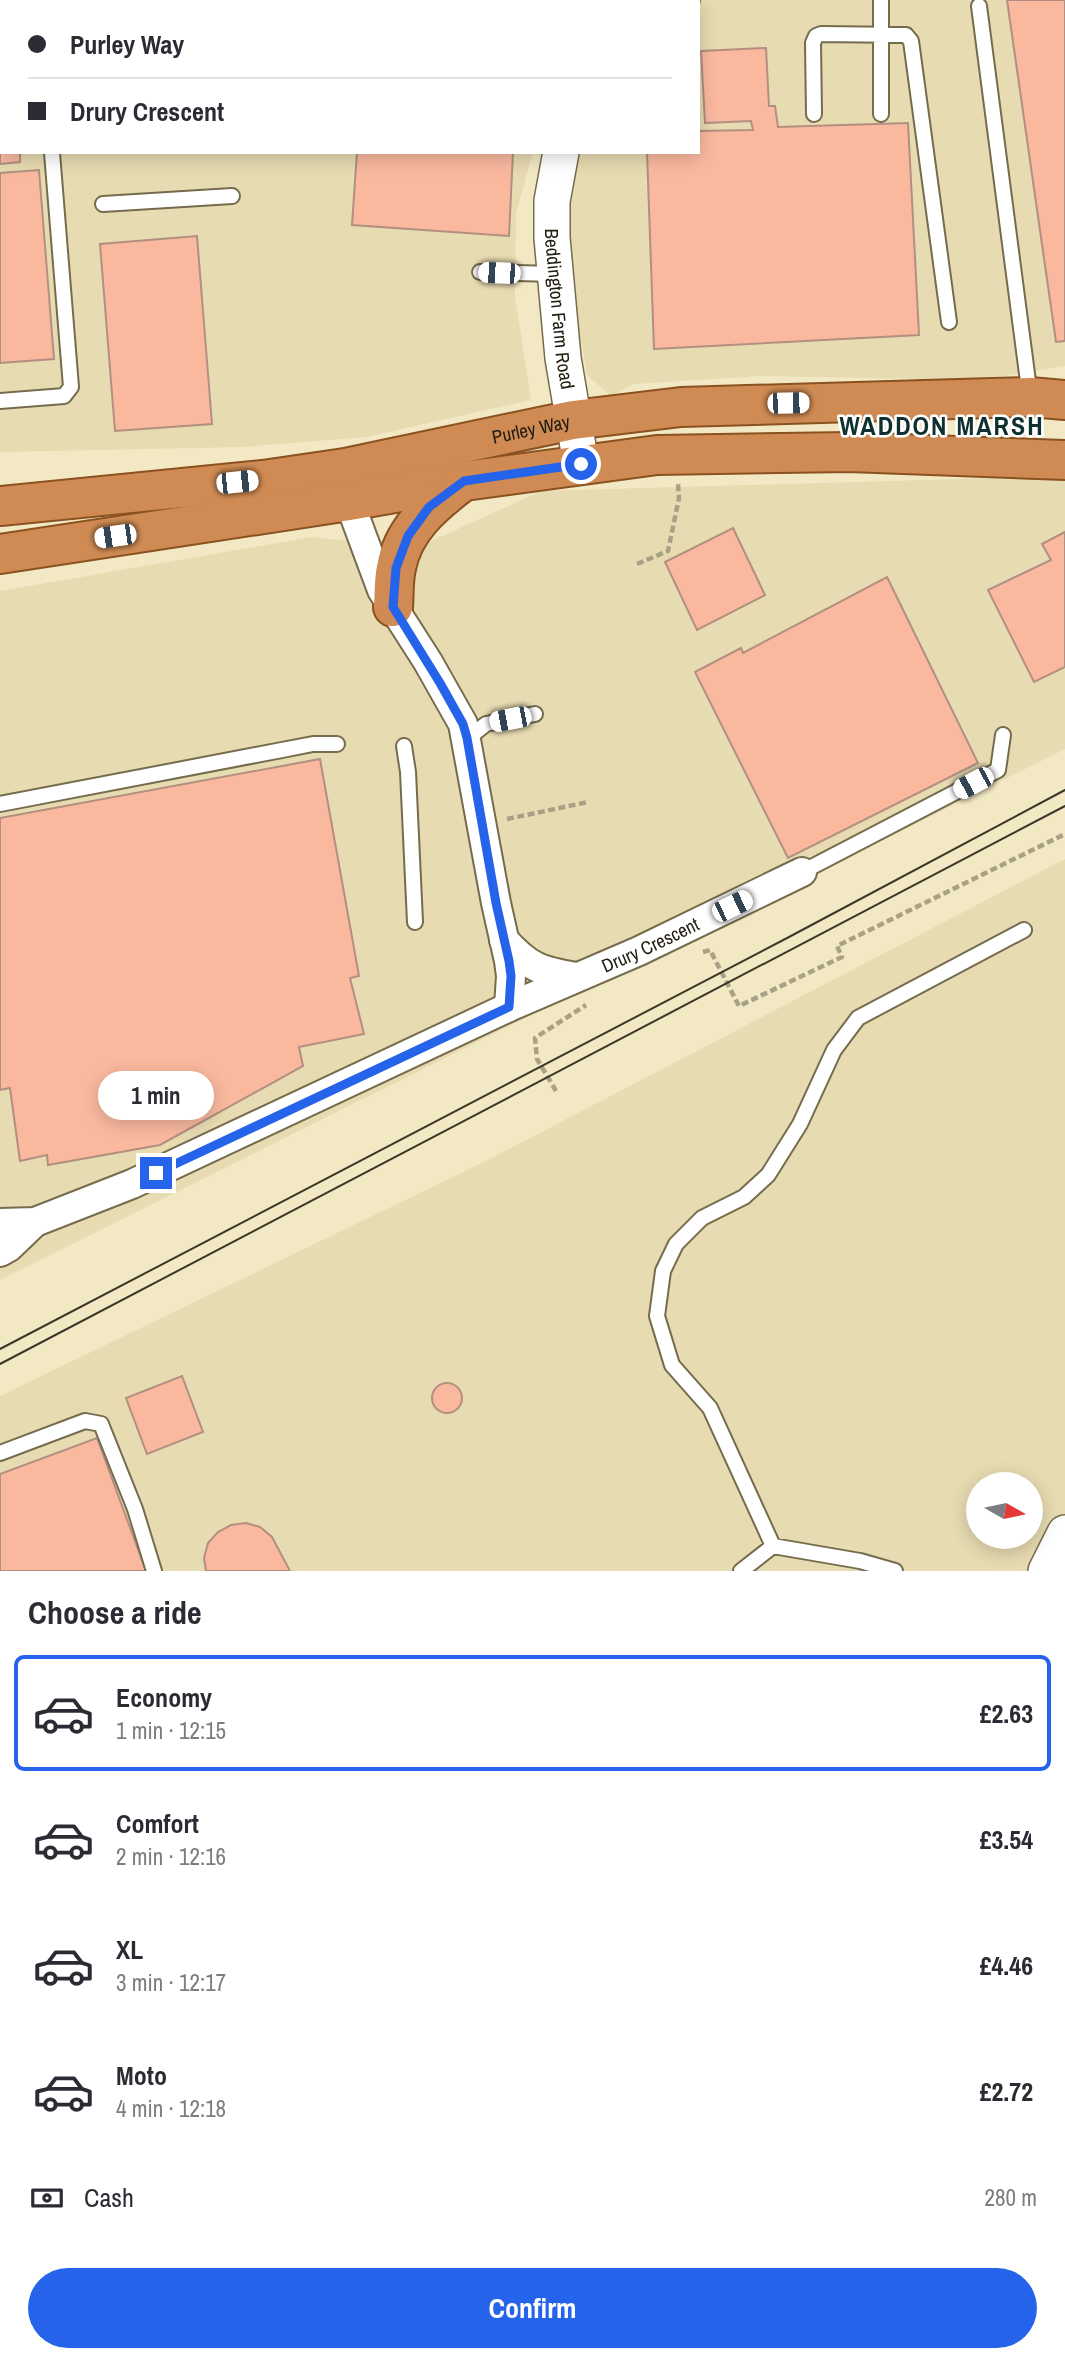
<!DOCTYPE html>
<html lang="en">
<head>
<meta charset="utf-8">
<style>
	:root { --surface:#fff; --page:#f7f7f7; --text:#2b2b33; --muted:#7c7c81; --line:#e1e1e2; --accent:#2563eb }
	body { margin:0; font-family:"Archivo Narrow",sans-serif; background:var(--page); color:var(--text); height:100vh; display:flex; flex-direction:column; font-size:26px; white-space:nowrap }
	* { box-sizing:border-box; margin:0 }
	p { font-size:23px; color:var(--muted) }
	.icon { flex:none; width:38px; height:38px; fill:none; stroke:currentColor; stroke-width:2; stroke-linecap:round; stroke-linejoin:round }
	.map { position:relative; height:1571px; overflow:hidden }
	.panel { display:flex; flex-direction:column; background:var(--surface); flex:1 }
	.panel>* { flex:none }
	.guide { position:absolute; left:0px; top:0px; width:700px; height:154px; box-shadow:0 4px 18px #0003; display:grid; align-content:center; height:154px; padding:0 28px; background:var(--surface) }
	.needle { width:46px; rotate:99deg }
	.controls { position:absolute; left:966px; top:1472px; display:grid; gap:14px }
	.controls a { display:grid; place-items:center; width:77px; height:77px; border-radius:50%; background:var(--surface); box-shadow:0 4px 18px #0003; font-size:35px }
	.end { position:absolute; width:32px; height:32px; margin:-16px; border:9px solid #2563eb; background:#fff; box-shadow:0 0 0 4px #fff }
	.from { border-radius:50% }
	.bubble { position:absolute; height:49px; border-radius:24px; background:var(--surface); box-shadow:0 4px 18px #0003; font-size:23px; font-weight:800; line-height:49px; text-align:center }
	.car { position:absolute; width:21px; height:42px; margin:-21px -10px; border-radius:9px; box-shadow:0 0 5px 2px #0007; background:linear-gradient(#fff 24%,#345 0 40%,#fff 0 76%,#345 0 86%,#fff 0) }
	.guide b { display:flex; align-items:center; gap:24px; height:66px; font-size:26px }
	.guide b+b { border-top:2px solid var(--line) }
	.guide i { width:18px; height:18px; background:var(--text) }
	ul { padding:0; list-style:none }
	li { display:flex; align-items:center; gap:21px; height:116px; margin:0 14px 10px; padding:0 14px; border:4px solid transparent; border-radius:10px }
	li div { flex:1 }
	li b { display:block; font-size:26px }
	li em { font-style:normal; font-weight:800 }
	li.on { border-color:var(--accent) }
	li>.icon { width:63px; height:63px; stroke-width:1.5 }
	h2 { padding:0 28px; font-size:32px; line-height:84px }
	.pay { display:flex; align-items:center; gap:18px; height:77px; padding:0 28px; font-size:26px }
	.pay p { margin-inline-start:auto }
	.action { display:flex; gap:14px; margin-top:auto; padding:14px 28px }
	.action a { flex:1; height:80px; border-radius:42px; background:var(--accent); color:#fff; font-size:28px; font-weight:800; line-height:80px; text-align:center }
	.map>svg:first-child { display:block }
</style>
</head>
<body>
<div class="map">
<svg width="1065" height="1571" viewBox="0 0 1065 1571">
	<rect width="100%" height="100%" fill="#f2e8c4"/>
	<!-- built -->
	<path fill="#e7dbb1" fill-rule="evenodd" d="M0,0h577v2h-575v150h531l-17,61 -1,83 16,104 -165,37 -123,10 -243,5z
		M613,0h452v366l-85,14 -219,-4 -128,8 -22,12 -24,-21 -15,-85 -7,-81 5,-57h128v-150h-85z
		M1065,476v273l-1065,531v-689l312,-54 104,11 125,-57z
		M1065,859v712h-1065v-175l488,-236zM978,1484h53v52h-53z"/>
	<!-- building -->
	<path fill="#fab99f" stroke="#b28f81" stroke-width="2" d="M0,0h34l-1,2h-31v45h-2z
		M50,0h143v2h-143z
		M201,0h138l15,1 -153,1z
		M1007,0h58v341l-9,1z
		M766,48l3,58h6l3,21 130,-4 11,212 -265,14 -7,-197h51v-21l55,-1 -2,-9 -46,2 -4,-72z
		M0,98h2v54h18v10l-20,2z
		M357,152h156l-4,84 -157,-11z
		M39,170l15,189 -54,4v-190z
		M197,236l15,188 -97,7 -15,-187z
		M733,528l32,67 -68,35 -32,-68z
		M1065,532v135l-31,15 -46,-92 63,-30 -9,-16z
		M887,577l91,186 -190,95 -93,-186 46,-24 2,5z
		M320,759l39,217 -9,2 14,56 -65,13 4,19 -143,79 -112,20 -1,-10 -27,6 -10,-73 -10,2v-272z
		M182,1376l21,56 -56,22 -21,-56z
		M432 1398a15 15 0 1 1 30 0a15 15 0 1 1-30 0Z
		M97,1438l49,133h-146v-97z
		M246,1523l14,4 12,10 18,34h-84l-2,-13 4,-15 10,-11 13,-7z"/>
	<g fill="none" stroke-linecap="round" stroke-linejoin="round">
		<defs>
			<path id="service" d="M691,2l1,-2
				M979,6l51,391
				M814,114l-1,-71 3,-7 5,-2 85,1 5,6 38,281
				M881,114v-114
				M103,204l129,-8
				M480,272l74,2
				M0,401l64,-5 7,-9 -19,-234
				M467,739l19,-15 49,-10
				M404,746l4,26 7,150
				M0,804l282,-54 31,-6h24
				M802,872l196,-102 5,-35
				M0,1453l85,-32 16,3 34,85 19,62
				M741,1571l32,-25
				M895,1571l-35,-10 -87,-15 -63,-138 -38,-43 -15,-49 6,-45 13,-27 26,-26 42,-21 24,-22 32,-51 34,-74 24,-32 166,-88"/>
			<g id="minor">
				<path d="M347,482l2,19 33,89 46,72 35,62 33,179 13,58 2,15 -2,31"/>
				<path d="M504,940c25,27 35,31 72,37"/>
				<path id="s1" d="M0,1223l35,-1 97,-38 377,-177 130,-56 163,-79"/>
				<path d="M0,1252l9,-5 26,-25"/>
			</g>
			<g id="tertiary">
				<path d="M604,2v-2"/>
				<path id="s2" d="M561,152l-9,49v37l11,120 18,106"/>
				<path d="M1046,1571l19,-38"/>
			</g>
			<g id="trunk">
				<path id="s3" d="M0,506l263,-26 82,-12 228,-48 108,-13 349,-10 35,3"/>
				<path d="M0,554l349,-53 115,-20 193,-26 192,-3 216,8"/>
				<path d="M393,607c1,-12 0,-26 3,-39 7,-39 36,-63 66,-86"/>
			</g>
		</defs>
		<!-- service casing -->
		<use href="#service" stroke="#756c4d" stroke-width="18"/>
		<!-- minor casing -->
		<use href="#minor" stroke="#756c4d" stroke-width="32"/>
		<!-- tertiary casing -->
		<use href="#tertiary" stroke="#756c4d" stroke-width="38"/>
		<!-- trunk casing -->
		<use href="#trunk" stroke="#8a5220" stroke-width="42"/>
		<!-- path -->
		<path stroke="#a9a185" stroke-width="4.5" stroke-dasharray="7 3.5" stroke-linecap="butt" d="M637,564l31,-13 11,-53 -1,-14
			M507,819l81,-17
			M703,952l7,-2 29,56 103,-49 -5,-11 228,-112
			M556,1091l-19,-32 -2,-21 51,-33"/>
		<!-- service -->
		<use href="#service" stroke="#fff" stroke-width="14"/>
		<!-- minor -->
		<use href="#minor" stroke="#fff" stroke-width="28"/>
		<!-- tertiary -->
		<use href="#tertiary" stroke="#fff" stroke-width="35"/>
		<!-- trunk -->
		<use href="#trunk" stroke="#cf8b53" stroke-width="38"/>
		<!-- tram -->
		<path stroke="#3b3727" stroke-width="2" d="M0,1349l789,-412 276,-147
			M0,1364l1065,-558"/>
	</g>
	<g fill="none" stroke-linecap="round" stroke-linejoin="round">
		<!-- route -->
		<path stroke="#2563eb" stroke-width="9" d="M156,1173l353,-166 2,-31 -2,-15 -13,-58 -29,-165 -4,-14 -23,-41 -47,-76 3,-39 12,-32 21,-29 35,-26 117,-17"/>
	</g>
	<g text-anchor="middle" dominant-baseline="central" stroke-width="5" stroke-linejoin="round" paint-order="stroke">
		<!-- street labels -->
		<g font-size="19" fill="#211d10" stroke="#fff">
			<text stroke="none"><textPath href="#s2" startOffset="158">Beddington Farm Road</textPath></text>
			<text stroke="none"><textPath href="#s3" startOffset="537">Purley Way</textPath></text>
			<text stroke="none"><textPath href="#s1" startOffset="710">Drury Crescent</textPath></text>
		</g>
		<!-- district labels -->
		<g font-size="26" font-weight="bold" letter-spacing="2" fill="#0e3130" stroke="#fff">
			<text x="942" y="425">WADDON MARSH</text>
		</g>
	</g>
</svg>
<div class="controls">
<a><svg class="needle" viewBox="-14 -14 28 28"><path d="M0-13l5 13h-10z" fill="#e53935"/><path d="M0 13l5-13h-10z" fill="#7c7c81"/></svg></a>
</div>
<i class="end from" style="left:581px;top:464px"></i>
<i class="end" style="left:156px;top:1173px"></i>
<div class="bubble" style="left:98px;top:1071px;width:116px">1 min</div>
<i class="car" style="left:499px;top:273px;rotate:272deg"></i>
<i class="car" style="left:788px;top:403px;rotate:89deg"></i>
<i class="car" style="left:237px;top:482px;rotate:84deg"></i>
<i class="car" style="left:115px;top:536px;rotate:262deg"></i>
<i class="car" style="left:510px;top:719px;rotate:259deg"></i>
<i class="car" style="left:973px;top:783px;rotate:242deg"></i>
<i class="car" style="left:732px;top:906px;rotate:64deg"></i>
<div class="guide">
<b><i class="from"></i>Purley Way</b>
<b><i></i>Drury Crescent</b>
</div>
</div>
<section class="panel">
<h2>Choose a ride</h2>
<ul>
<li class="on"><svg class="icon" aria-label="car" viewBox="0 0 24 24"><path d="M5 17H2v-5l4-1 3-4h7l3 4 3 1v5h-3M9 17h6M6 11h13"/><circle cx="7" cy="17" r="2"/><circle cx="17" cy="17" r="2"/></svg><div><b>Economy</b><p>1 min · 12:15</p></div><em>£2.63</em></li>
<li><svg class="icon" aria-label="car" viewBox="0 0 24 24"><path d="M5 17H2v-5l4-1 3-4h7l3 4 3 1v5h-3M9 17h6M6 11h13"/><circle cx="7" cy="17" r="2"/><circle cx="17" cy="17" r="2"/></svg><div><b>Comfort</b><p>2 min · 12:16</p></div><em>£3.54</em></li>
<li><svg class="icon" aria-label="car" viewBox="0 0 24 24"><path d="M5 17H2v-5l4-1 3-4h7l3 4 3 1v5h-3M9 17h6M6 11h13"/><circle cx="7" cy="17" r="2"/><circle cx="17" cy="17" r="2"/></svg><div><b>XL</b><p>3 min · 12:17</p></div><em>£4.46</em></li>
<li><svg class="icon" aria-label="car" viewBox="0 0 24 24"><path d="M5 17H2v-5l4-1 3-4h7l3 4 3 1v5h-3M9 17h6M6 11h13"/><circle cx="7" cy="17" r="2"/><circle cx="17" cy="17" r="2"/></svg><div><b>Moto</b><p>4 min · 12:18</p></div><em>£2.72</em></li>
</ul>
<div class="pay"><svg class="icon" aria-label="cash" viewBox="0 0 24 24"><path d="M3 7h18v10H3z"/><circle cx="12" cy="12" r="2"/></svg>Cash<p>280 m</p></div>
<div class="action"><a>Confirm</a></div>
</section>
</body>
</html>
